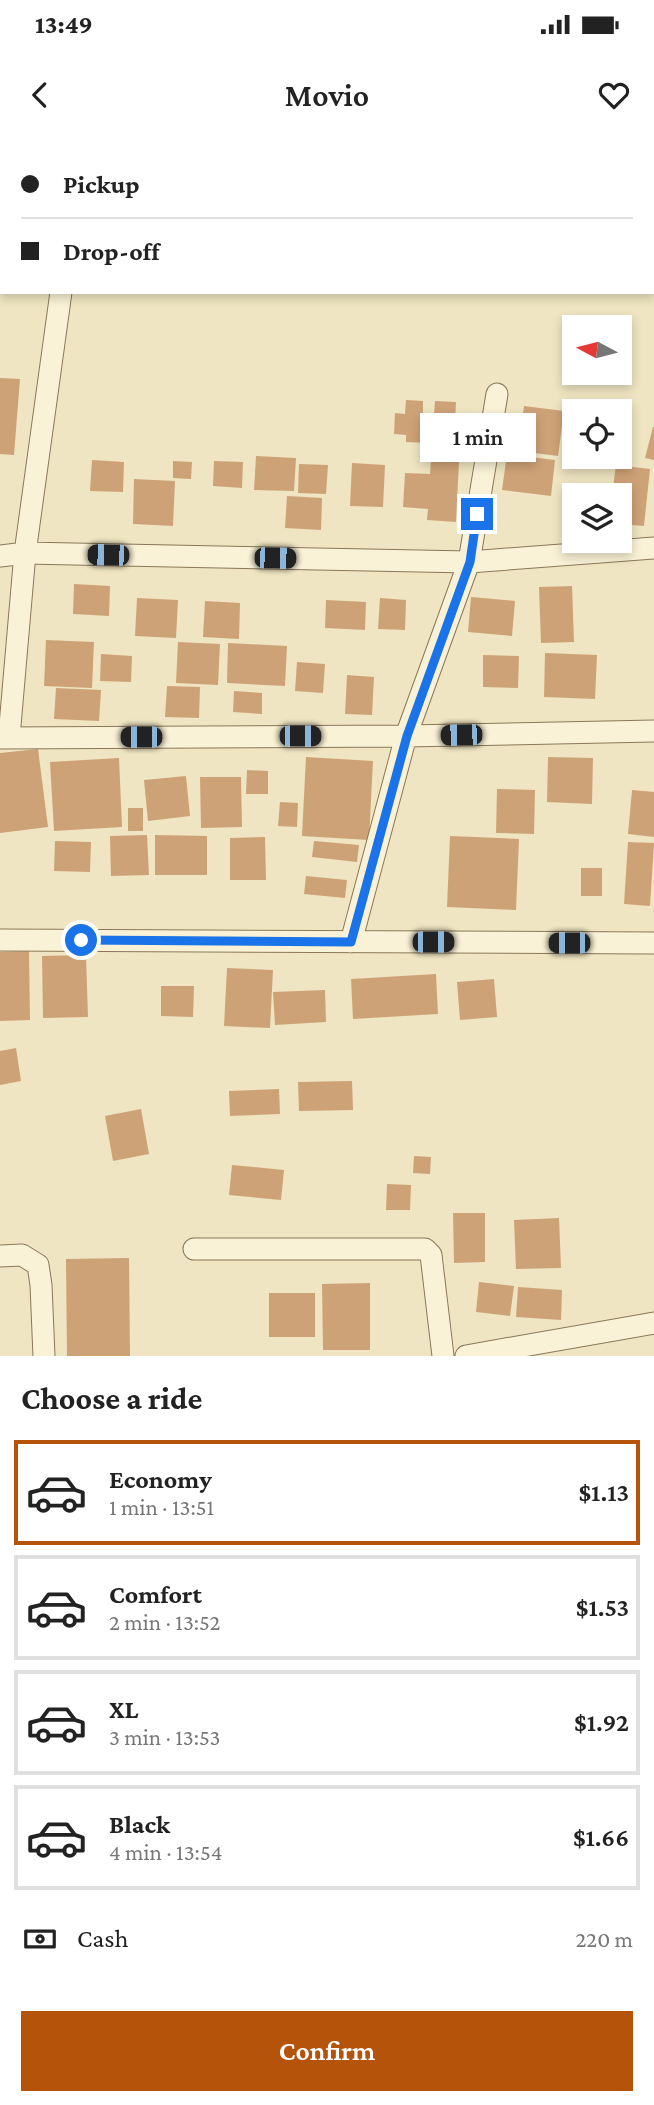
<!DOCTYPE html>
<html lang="en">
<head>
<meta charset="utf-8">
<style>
	:root { --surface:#fff; --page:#f6f6f6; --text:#222; --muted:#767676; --line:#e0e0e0; --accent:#b45309 }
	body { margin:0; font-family:"Crimson Pro",serif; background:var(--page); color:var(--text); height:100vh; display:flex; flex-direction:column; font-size:26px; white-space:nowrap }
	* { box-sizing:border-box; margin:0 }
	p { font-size:23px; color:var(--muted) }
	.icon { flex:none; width:38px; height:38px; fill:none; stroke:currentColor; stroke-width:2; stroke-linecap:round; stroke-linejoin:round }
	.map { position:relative; height:1216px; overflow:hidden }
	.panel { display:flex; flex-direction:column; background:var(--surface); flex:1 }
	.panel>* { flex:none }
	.hud { position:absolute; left:0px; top:0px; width:654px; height:154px; box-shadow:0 4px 10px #0003; display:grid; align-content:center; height:154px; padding:0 21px; background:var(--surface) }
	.needle { width:46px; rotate:277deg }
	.buttons { position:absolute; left:562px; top:175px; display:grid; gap:14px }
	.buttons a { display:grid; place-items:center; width:70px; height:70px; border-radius:0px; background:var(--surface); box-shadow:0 4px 10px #0003; font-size:35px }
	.end { position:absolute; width:32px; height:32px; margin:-16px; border:9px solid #1a73e8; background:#fff; box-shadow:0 0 0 4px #fff }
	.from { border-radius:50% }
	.bubble { position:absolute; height:49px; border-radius:0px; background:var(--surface); box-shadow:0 4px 10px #0003; font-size:23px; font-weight:600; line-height:49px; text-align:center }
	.car { position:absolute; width:21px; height:42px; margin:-21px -10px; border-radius:9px; box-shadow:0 0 5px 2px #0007; background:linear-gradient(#222 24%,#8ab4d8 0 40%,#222 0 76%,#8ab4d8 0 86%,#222 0) }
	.hud b { display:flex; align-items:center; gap:24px; height:66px; font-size:26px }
	.hud b+b { border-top:2px solid var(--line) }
	.hud i { width:18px; height:18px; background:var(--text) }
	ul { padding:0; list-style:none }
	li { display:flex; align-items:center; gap:21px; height:105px; margin:0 14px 10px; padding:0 7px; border:4px solid var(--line); border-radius:0px }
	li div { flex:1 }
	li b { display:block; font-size:26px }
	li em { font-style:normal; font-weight:600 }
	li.current { border-color:var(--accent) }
	li>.icon { width:63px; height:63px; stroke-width:1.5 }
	h2 { padding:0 21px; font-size:32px; line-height:84px }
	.pay { display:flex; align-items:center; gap:18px; height:77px; padding:0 21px; font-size:26px }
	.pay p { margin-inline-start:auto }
	.action { display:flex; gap:14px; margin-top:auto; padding:14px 21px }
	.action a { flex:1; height:80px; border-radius:0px; background:var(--accent); color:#fff; font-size:28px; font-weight:600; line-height:80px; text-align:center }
	.status { display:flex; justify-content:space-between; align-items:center; height:49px; padding:0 35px; background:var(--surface); direction:ltr }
	.status svg { height:19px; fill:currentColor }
	header { display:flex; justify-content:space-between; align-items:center; height:91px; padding:0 21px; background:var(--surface); font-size:32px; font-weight:600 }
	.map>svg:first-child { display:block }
</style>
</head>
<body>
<div class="status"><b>13:49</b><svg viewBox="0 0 49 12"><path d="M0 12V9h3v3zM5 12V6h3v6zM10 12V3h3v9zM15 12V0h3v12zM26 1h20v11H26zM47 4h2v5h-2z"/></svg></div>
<header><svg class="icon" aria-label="back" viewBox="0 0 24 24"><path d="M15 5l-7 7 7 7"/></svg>Movio<svg class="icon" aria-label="heart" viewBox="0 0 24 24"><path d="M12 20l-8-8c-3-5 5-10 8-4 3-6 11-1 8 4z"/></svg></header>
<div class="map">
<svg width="654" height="1216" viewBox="0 0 654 1216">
	<rect width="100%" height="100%" fill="#efe5c2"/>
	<!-- building -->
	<path fill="#cea277" d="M0,238l20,1 -6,76 -14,-1z
		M406,260l17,1v13h11l1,-13 21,1 -2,42 -48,-2v-7l-12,-1 1,-21 10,1z
		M524,266l40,5 -6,45 -40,-5z
		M653,287h1v33l-9,-2z
		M507,314l48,6 -4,36 -49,-6z
		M256,316l40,2 -2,33 -40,-1z
		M92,320l32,2 -1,30 -33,-1z
		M431,320l28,1 -3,61 -29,-2 1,-11 -25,-2 2,-34 25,1z
		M173,321l19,1 -1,17 -18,-1z
		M214,321l29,1 -1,26 -29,-2z
		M352,323l33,2 -2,42 -33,-1z
		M299,324l29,1 -2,29 -28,-1z
		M616,325l34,4 -6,57 -24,-2v-29h-8z
		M134,339l41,2 -2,45 -40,-2z
		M287,356l35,2 -1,32 -36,-2z
		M74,444l36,2 -1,30 -36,-2z
		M572,446l2,56 -33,1 -2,-56z
		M471,457l44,4 -3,35 -44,-4z
		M137,458l41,2 -2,38 -41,-2z
		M380,458l26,2 -1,30 -27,-1z
		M326,460l40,2 -1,28 -40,-2z
		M205,461l35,2 -1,36 -36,-2z
		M46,500l48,2 -2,46 -48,-2z
		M178,502l42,2 -2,41 -42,-2z
		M228,503l59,3 -2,40 -58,-3z
		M545,513l52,2 -2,44 -51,-2z
		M101,514l31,2 -1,26 -31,-1z
		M483,515l36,1 -1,32 -35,-1z
		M297,522l28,2 -2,29 -28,-2z
		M347,535l27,2 -2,38 -27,-1z
		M167,546l33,1 -1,31 -34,-1z
		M56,548l45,2 -2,31 -45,-2z
		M234,551l28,2v21l-29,-2z
		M38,609l10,78 -48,6v-80z
		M306,617l67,4 -4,79 -67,-4z
		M548,617l45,1 -1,46 -45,-2z
		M119,618l3,69 -68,4 -4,-69z
		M247,630l21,1v23h-22z
		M186,636l4,40 -42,5 -4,-41z
		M200,637h41l1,50 -41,1z
		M497,649l38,1 -1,44 -38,-1z
		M632,650l22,2v45l-26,-3z
		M280,662l18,1 -1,24 -19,-1z
		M128,668h15v23h-15z
		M147,695l2,40 -38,1 -1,-40z
		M155,695l52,1v39h-52z
		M450,696l69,3 -3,71 -69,-3z
		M265,697l1,43h-36v-42z
		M55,701l36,1 -1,30 -36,-1z
		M314,701l45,4 -2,17 -45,-5z
		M628,702l26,1 -4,63 -26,-2z
		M581,728h21v28h-21z
		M306,736l41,4 -2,18 -41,-4z
		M29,811l1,69 -30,1v-69z
		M86,815l2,62 -45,1 -1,-62z
		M227,828l46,2 -3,58 -46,-2z
		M436,834l2,40 -85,5 -2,-40z
		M494,839l3,38 -37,3 -3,-38z
		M161,846h33l-1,31 -32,-1z
		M325,850l1,32 -51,3 -2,-33z
		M16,908l5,33 -21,4v-34z
		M352,941l1,29 -54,1 -1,-29z
		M279,949l1,25 -50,2 -1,-25z
		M141,969l8,45 -36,7 -8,-45z
		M414,1016l17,1 -1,17 -17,-1z
		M232,1025l52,5 -3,30 -52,-5z
		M387,1044l24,1 -1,25h-24z
		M453,1073h32v49l-31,1z
		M559,1078l2,50 -45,1 -2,-49z
		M129,1118l1,98h-63l-1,-97z
		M479,1142l35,4 -4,30 -34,-4z
		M370,1143v67h-47l-1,-66z
		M518,1147l44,3 -1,30 -45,-3z
		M269,1153h46v44h-46z"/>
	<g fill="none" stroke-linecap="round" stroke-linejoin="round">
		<defs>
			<path id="minor" d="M0,10l2,4
				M0,416l25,-3 444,9 185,-14
				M9,597l16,-184 36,-261
				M0,598l406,-2 248,-5
				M0,800l654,3
				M351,802l55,-206 63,-174 28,-168
				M194,1109h231l6,6 12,101
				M0,1116l22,-1 16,10 3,20 3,71
				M466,1216l188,-33"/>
		</defs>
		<!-- minor casing -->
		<use href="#minor" stroke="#8a7759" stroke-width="23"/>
		<!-- minor -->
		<use href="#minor" stroke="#faf2d6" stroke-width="21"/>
	</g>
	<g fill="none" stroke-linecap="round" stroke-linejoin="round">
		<!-- route -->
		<path stroke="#1a73e8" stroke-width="9" d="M81,800l270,2 56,-206 63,-174 7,-48"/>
	</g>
</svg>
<div class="buttons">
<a><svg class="needle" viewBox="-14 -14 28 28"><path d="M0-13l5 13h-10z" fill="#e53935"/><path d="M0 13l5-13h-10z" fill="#767676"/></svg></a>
<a><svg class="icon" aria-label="locate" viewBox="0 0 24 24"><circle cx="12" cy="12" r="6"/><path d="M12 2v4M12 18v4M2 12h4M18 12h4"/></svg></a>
<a><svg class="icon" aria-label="layers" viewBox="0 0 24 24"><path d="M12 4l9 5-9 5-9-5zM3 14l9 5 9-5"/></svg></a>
</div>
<i class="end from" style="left:81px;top:800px"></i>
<i class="end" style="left:477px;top:374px"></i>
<div class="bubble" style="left:420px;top:273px;width:116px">1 min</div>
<i class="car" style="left:108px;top:415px;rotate:271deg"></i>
<i class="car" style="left:275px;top:418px;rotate:91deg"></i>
<i class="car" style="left:461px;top:595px;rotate:269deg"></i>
<i class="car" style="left:300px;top:596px;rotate:90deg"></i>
<i class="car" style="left:141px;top:597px;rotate:270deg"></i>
<i class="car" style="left:433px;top:802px;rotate:90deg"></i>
<i class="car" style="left:569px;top:803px;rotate:270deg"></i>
<div class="hud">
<b><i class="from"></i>Pickup</b>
<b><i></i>Drop-off</b>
</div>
</div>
<section class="panel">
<h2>Choose a ride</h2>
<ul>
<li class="current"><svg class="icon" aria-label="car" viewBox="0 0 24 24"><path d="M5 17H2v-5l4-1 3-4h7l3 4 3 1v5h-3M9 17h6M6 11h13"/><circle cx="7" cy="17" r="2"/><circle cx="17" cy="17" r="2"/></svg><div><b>Economy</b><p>1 min · 13:51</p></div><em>$1.13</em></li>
<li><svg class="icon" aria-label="car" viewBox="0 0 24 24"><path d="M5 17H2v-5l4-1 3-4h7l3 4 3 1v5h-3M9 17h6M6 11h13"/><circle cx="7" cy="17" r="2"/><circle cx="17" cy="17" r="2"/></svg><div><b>Comfort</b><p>2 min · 13:52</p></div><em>$1.53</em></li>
<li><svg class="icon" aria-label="car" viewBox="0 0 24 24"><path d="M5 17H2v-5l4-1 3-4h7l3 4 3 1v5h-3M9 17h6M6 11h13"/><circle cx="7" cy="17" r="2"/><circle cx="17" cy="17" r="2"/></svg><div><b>XL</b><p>3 min · 13:53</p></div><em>$1.92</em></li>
<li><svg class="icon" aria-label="car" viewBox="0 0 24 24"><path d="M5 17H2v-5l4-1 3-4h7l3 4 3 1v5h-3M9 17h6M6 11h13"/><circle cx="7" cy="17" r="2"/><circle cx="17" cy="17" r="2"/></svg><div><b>Black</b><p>4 min · 13:54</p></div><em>$1.66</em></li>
</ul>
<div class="pay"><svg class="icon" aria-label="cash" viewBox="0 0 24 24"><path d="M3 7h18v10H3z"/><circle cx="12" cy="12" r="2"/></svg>Cash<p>220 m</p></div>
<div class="action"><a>Confirm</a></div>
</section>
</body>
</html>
